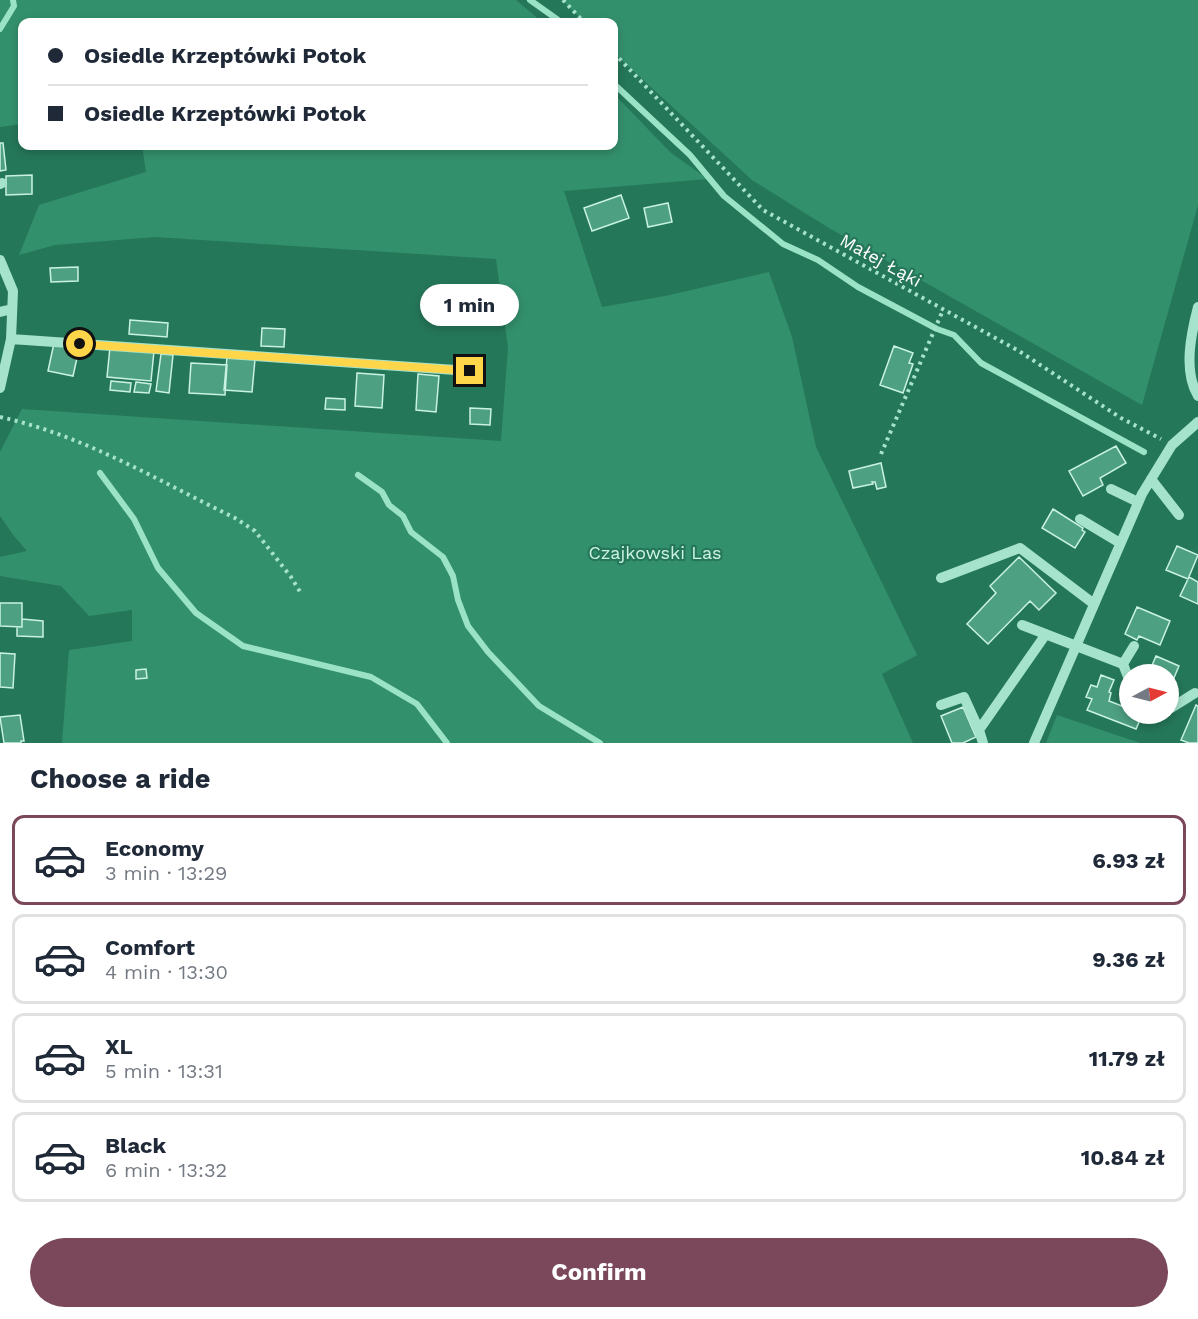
<!DOCTYPE html>
<html lang="en">
<head>
<meta charset="utf-8">
<style>
	:root { --surface:#fff; --page:#f6f6f7; --text:#1f2937; --muted:#747a83; --line:#e0e1e3; --accent:#7b475b }
	body { margin:0; font-family:"Work Sans",sans-serif; background:var(--page); color:var(--text); height:100vh; display:flex; flex-direction:column; font-size:22px; white-space:nowrap }
	* { box-sizing:border-box; margin:0 }
	p { font-size:20px; color:var(--muted) }
	.icon { flex:none; width:33px; height:33px; fill:none; stroke:currentColor; stroke-width:2; stroke-linecap:round; stroke-linejoin:round }
	.map { position:relative; height:743px; overflow:hidden }
	.details { display:flex; flex-direction:column; background:var(--surface); flex:1 }
	.details>* { flex:none }
	.guide { position:absolute; left:18px; top:18px; width:600px; height:132px; border-radius:12px; box-shadow:0 3px 9px #0003; display:grid; align-content:center; height:132px; padding:0 30px; background:var(--surface) }
	.needle { width:39px; rotate:83deg }
	.tools { position:absolute; left:1119px; top:664px; display:grid; gap:12px }
	.tools a { display:grid; place-items:center; width:60px; height:60px; border-radius:50%; background:var(--surface); box-shadow:0 3px 9px #0003; font-size:30px }
	.end { position:absolute; width:27px; height:27px; margin:-14px; border:8px solid #ffd54a; background:#111; box-shadow:0 0 0 3px #111 }
	.from { border-radius:50% }
	.bubble { position:absolute; height:42px; border-radius:21px; background:var(--surface); box-shadow:0 3px 9px #0003; font-size:20px; font-weight:700; line-height:42px; text-align:center }
	.guide b { display:flex; align-items:center; gap:21px; height:57px; font-size:22px }
	.guide b+b { border-top:2px solid var(--line) }
	.guide i { width:15px; height:15px; background:var(--text) }
	ul { padding:0; list-style:none }
	li { display:flex; align-items:center; gap:18px; height:90px; margin:0 12px 9px; padding:0 18px; border:3px solid var(--line); border-radius:12px }
	li div { flex:1 }
	li b { display:block; font-size:22px }
	li em { font-style:normal; font-weight:700 }
	li.current { border-color:var(--accent) }
	li>.icon { width:54px; height:54px; stroke-width:1.5 }
	h2 { padding:0 30px; font-size:27px; line-height:72px }
	.action { display:flex; gap:12px; margin-top:auto; padding:12px 30px }
	.action a { flex:1; height:69px; border-radius:36px; background:var(--accent); color:#fff; font-size:24px; font-weight:700; line-height:69px; text-align:center }
	.map>svg:first-child { display:block }
</style>
</head>
<body>
<div class="map">
<svg width="1198" height="743" viewBox="0 0 1198 743">
	<rect width="100%" height="100%" fill="#25775a"/>
	<!-- green -->
	<path fill="#33906d" d="M0,0h516l26,22h-520v102l-22,3z
		M562,0h636v205l-56,200 -313,-177 -77,-48 -138,-127v-31h-30z
		M614,94l57,59 37,26 -144,12 38,116 63,-11 104,-24 23,65 24,110 101,208 -35,19 31,69h-851l7,-93 63,-9v-31l-43,6 -28,-30 -61,-10v-19l27,-6 -13,-15 -14,-20v-64l22,-43 479,32 7,-93 -12,-89 -341,-22 -100,8 -36,10 20,-50 107,-33 -4,-26h472z
		M1057,715l83,28h-94z"/>
	<g fill="none" stroke-linecap="round" stroke-linejoin="round">
		<!-- stream -->
		<path stroke="#9be3c7" stroke-width="6" d="M530,0l31,22
			M0,29l14,-23 -1,-6
			M614,84l76,71 34,41 59,48 35,16 40,27 79,42 17,6 27,28 163,89
			M100,473l34,46 24,49 38,45 47,33 128,31 46,27 30,39
			M358,475l24,17 7,13 14,11 8,16 32,25 10,19 5,24 10,26 20,26 51,54 61,37"/>
	</g>
	<!-- building -->
	<path fill="#4ea082" stroke="#c9f2e3" stroke-width="1.5" d="M0,143h3l3,27 -6,1z
		M32,175v19l-26,1v-19z
		M621,195l8,23 -37,13 -8,-23z
		M668,203l4,19 -24,5 -4,-19z
		M78,267v14l-27,1 -1,-14z
		M130,320l38,3 -1,14 -38,-3z
		M262,328l23,1 -1,18 -23,-1z
		M54,343l25,6 -6,27 -25,-5z
		M894,346l19,7 -4,10 4,1 -10,29 -23,-8z
		M110,347l44,4 -3,30 -44,-4z
		M161,354l12,1 -4,38 -13,-2z
		M227,357l28,2 -3,33 -28,-2z
		M191,363l36,2 -2,30 -36,-2z
		M357,373l27,2 -2,33 -27,-2z
		M418,374l21,2 -3,36 -20,-2z
		M111,381l20,2 -1,9 -20,-2z
		M136,382l15,2 -2,9 -15,-1z
		M326,398l19,1v11l-20,-1z
		M470,408l21,1 -1,16 -20,-1z
		M1116,446l10,17 -26,15 3,7 -20,11 -14,-25z
		M881,463l5,24 -9,2 -2,-7h-3l1,2 -20,4 -4,-17z
		M1053,509l30,19 -1,2 3,2 -10,16 -33,-20z
		M1177,546l21,9 -10,24 -22,-9z
		M1019,557l37,36 -17,17 -9,-9 -42,43 -21,-20 29,-31 -6,-7z
		M1189,577l9,5v22l-18,-8z
		M0,603h22v24l-22,-1z
		M1137,607l33,14 -10,24 -21,-9 -2,4 -12,-6z
		M22,619l21,2v16l-26,-1v-9h5z
		M0,653l15,1 -2,34 -13,-1z
		M1156,656l23,10 -11,26v-17h-20z
		M146,669l1,9 -11,1v-9z
		M1101,675l13,5 -5,12 2,1 -2,8 21,8v5l18,2 -3,6 -5,-2 -4,9 -49,-19 5,-11 -6,-2 5,-12 6,2z
		M1196,705l2,1v37h-9l-8,-3z
		M963,707l13,30 -13,6h-11l-11,-27z
		M20,715l4,26h-3v2h-17l-4,-26z"/>
	<g fill="none" stroke-linecap="round" stroke-linejoin="round">
		<!-- path -->
		<path stroke="#a6e3cc" stroke-width="4" stroke-dasharray="3 4.5" stroke-linecap="butt" d="M563,0l21,22
			M614,53l149,157 256,141 102,67 40,21
			M0,417c83,18 159,64 235,101l20,13 36,46 11,18
			M881,454l62,-144"/>
		<!-- minor -->
		<path stroke="#a6e3cc" stroke-width="10" d="M0,184l2,-1
			M0,260l13,31 -2,48 -11,49
			M1198,307c-7,27 -15,64 0,89
			M0,312l12,-3
			M11,339l459,32
			M1151,479l28,36
			M1111,489l27,13
			M1080,519l40,24
			M941,578l79,-30 74,56
			M1022,625l101,39
			M1130,682l-7,-18 11,-18
			M941,705l23,-8 15,33 67,-96
			M1168,707l3,1 24,-15
			M979,730l4,13
			M1034,743l108,-249 30,-49 26,-23"/>
	</g>
	<g fill="none" stroke-linecap="round" stroke-linejoin="round">
		<!-- route -->
		<path stroke="#ffd54a" stroke-width="8" d="M80,344l390,27"/>
	</g>
	<g text-anchor="middle" dominant-baseline="central" stroke-width="4.5" stroke-linejoin="round" paint-order="stroke">
		<!-- street labels -->
		<g font-size="18" fill="#fff" stroke="#25775a">
			<text transform="translate(881 260) rotate(29)">Małej Łąki</text>
		</g>
		<!-- park labels -->
		<g font-size="18" fill="#ccf3e4" stroke="#25775a">
			<text x="655" y="552">Czajkowski Las</text>
		</g>
	</g>
</svg>
<div class="tools">
<a><svg class="needle" viewBox="-14 -14 28 28"><path d="M0-13l5 13h-10z" fill="#e53935"/><path d="M0 13l5-13h-10z" fill="#747a83"/></svg></a>
</div>
<i class="end from" style="left:80px;top:344px"></i>
<i class="end" style="left:470px;top:371px"></i>
<div class="bubble" style="left:420px;top:284px;width:99px">1 min</div>
<div class="guide">
<b><i class="from"></i>Osiedle Krzeptówki Potok</b>
<b><i></i>Osiedle Krzeptówki Potok</b>
</div>
</div>
<section class="details">
<h2>Choose a ride</h2>
<ul>
<li class="current"><svg class="icon" aria-label="car" viewBox="0 0 24 24"><path d="M5 17H2v-5l4-1 3-4h7l3 4 3 1v5h-3M9 17h6M6 11h13"/><circle cx="7" cy="17" r="2"/><circle cx="17" cy="17" r="2"/></svg><div><b>Economy</b><p>3 min · 13:29</p></div><em>6.93 zł</em></li>
<li><svg class="icon" aria-label="car" viewBox="0 0 24 24"><path d="M5 17H2v-5l4-1 3-4h7l3 4 3 1v5h-3M9 17h6M6 11h13"/><circle cx="7" cy="17" r="2"/><circle cx="17" cy="17" r="2"/></svg><div><b>Comfort</b><p>4 min · 13:30</p></div><em>9.36 zł</em></li>
<li><svg class="icon" aria-label="car" viewBox="0 0 24 24"><path d="M5 17H2v-5l4-1 3-4h7l3 4 3 1v5h-3M9 17h6M6 11h13"/><circle cx="7" cy="17" r="2"/><circle cx="17" cy="17" r="2"/></svg><div><b>XL</b><p>5 min · 13:31</p></div><em>11.79 zł</em></li>
<li><svg class="icon" aria-label="car" viewBox="0 0 24 24"><path d="M5 17H2v-5l4-1 3-4h7l3 4 3 1v5h-3M9 17h6M6 11h13"/><circle cx="7" cy="17" r="2"/><circle cx="17" cy="17" r="2"/></svg><div><b>Black</b><p>6 min · 13:32</p></div><em>10.84 zł</em></li>
</ul>
<div class="action"><a>Confirm</a></div>
</section>
</body>
</html>
